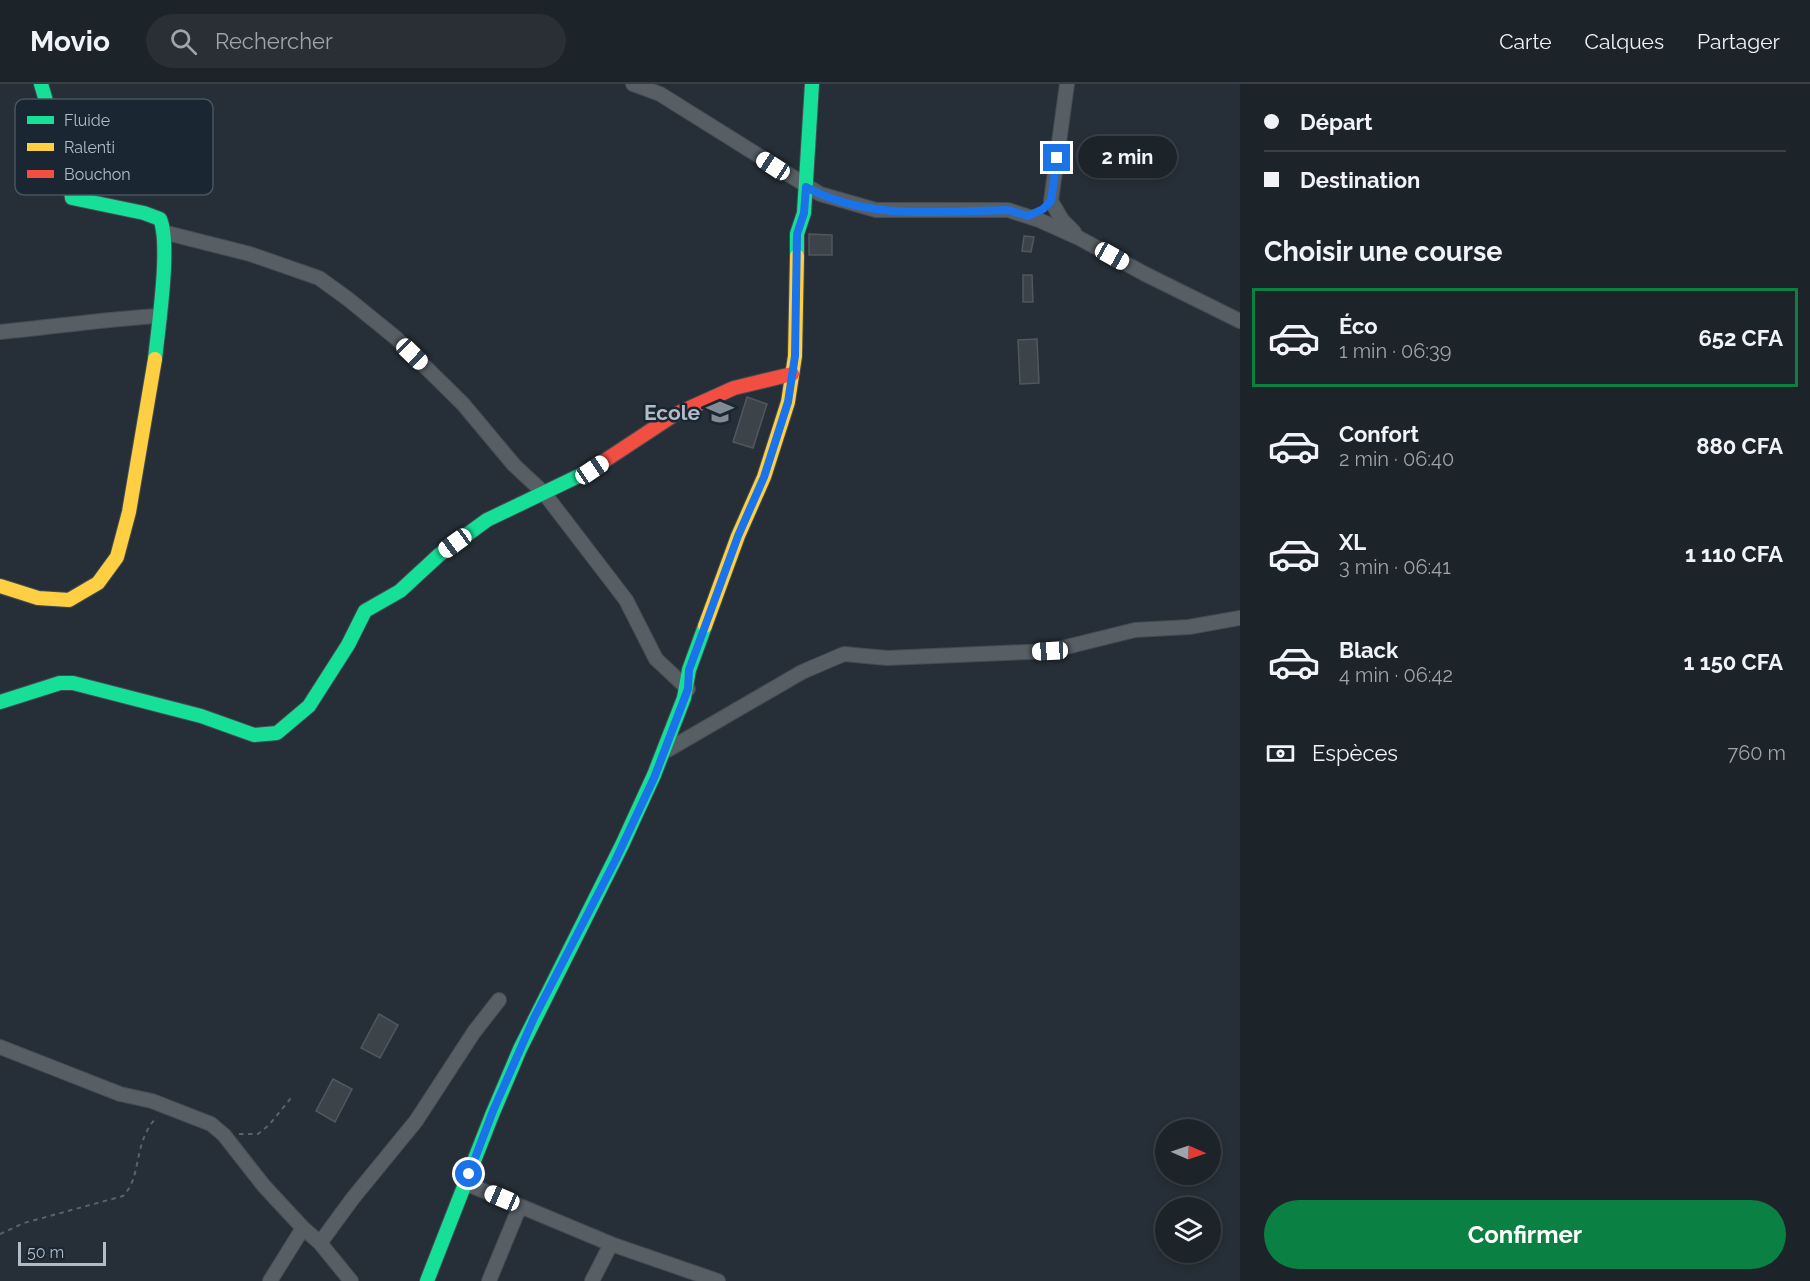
<!DOCTYPE html>
<html lang="fr">
<head>
<meta charset="utf-8">
<style>
	:root { --surface:#1c2329; --page:#292f35; --text:#f1f3f6; --muted:#a0a4a8; --line:#3a4046; --accent:#0b8043 }
	body { margin:0; font-family:Raleway,sans-serif; background:var(--page); color:var(--text); height:100vh; display:flex; flex-direction:column; font-size:22px; white-space:nowrap }
	* { box-sizing:border-box; margin:0 }
	p { font-size:20px; color:var(--muted) }
	.icon { flex:none; width:33px; height:33px; fill:none; stroke:currentColor; stroke-width:2; stroke-linecap:round; stroke-linejoin:round }
	.map { position:relative; flex:1; overflow:hidden }
	.side { display:flex; flex-direction:column; background:var(--surface); width:570px }
	.side>* { flex:none }
	.hud { display:grid; align-content:center; height:132px; padding:0 24px; background:var(--surface) }
	.needle { width:39px; rotate:92deg }
	.fabs { position:absolute; left:1155px; top:1035px; display:grid; gap:12px }
	.fabs a { display:grid; place-items:center; width:66px; height:66px; border-radius:50%; background:var(--surface); box-shadow:0 3px 9px #0003,0 0 0 2px var(--line); font-size:30px }
	.scale { position:absolute; left:18px; bottom:15px; width:88px; box-sizing:border-box; padding-left:6px; border:3px solid #b0bdc9; border-top:0; font-size:16px; line-height:21px; white-space:nowrap; color:#b0bdc9; -webkit-text-stroke:4px #1a2732; paint-order:stroke }
	.end { position:absolute; width:27px; height:27px; margin:-14px; border:8px solid #1a73e8; background:#fff; box-shadow:0 0 0 3px #fff }
	.from { border-radius:50% }
	.bubble { position:absolute; height:42px; border-radius:21px; background:var(--surface); box-shadow:0 3px 9px #0003,0 0 0 2px var(--line); font-size:20px; font-weight:700; line-height:42px; text-align:center }
	.car { position:absolute; width:18px; height:36px; margin:-18px -9px; border-radius:8px; box-shadow:0 0 4px 2px #0007; background:linear-gradient(#fff 24%,#345 0 40%,#fff 0 76%,#345 0 86%,#fff 0) }
	.hud b { display:flex; align-items:center; gap:21px; height:57px; font-size:22px }
	.hud b+b { border-top:2px solid var(--line) }
	.hud i { width:15px; height:15px; background:var(--text) }
	ul { padding:0; list-style:none }
	li { display:flex; align-items:center; gap:18px; height:99px; margin:0 12px 9px; padding:0 12px; border:3px solid transparent; border-radius:0px }
	li div { flex:1 }
	li b { display:block; font-size:22px }
	li em { font-style:normal; font-weight:700 }
	li.on { border-color:var(--accent) }
	li>.icon { width:54px; height:54px; stroke-width:1.5 }
	h2 { padding:0 24px; font-size:27px; line-height:72px }
	.pay { display:flex; align-items:center; gap:15px; height:66px; padding:0 24px; font-size:22px }
	.pay p { margin-inline-start:auto }
	.cta { display:flex; gap:12px; margin-top:auto; padding:12px 24px }
	.cta a { flex:1; height:69px; border-radius:36px; background:var(--accent); color:#fff; font-size:24px; font-weight:700; line-height:69px; text-align:center }
	header { display:flex; align-items:center; gap:36px; box-sizing:border-box; height:84px; padding:0 30px; background:var(--surface); border-bottom:2px solid var(--line) }
	header strong { font-size:28px }
	nav { display:flex; gap:33px; margin-inline-start:auto; font-size:21px }
	.search { width:420px; height:54px; background:var(--page); display:flex; align-items:center; gap:15px; box-sizing:border-box; padding:0 21px; border-radius:33px; color:var(--muted); font-size:22px }
	main { display:flex; flex:1; min-height:0 }
	.map>svg:first-child { display:block }
</style>
</head>
<body>
<header>
<strong>Movio</strong>
<div class="search"><svg class="icon" aria-label="search" viewBox="0 0 24 24"><circle cx="10" cy="10" r="6"/><path d="M15 15l6 6"/></svg>Rechercher</div>
<nav><a>Carte</a><a>Calques</a><a>Partager</a></nav>
</header>
<main>
<div class="map">
<svg width="1240" height="1197" viewBox="0 0 1240 1197">
	<rect width="100%" height="100%" fill="#262f37"/>
	<!-- building -->
	<path fill="#3c444a" stroke="#4f575f" stroke-width="1.5" d="M809,150l23,1v20h-23z
		M1024,152l10,1 -3,15 -9,-1z
		M1023,191h9l1,27h-10z
		M1037,255l2,44 -19,1 -2,-44z
		M747,313l20,7 -14,44 -20,-6z
		M379,930l19,11 -18,33 -19,-10z
		M333,995l19,10 -17,33 -19,-11z"/>
	<g fill="none" stroke-linecap="round" stroke-linejoin="round">
		<defs>
			<path id="street" d="M633,0l27,10 160,100 56,16h132l31,10 40,18 66,36 95,47
				M1067,0l-16,117 11,19 12,12
				M163,148l87,22 69,24 29,21 48,39 67,66 51,61 30,28 82,107 30,59 32,30
				M0,248c53,-5 106,-13 159,-16
				M664,668l138,-80 42,-18 43,4 163,-7 85,-21 54,-3 51,-9
				M0,963l120,47 32,7 59,23 13,11 40,51 39,42 17,15 31,38
				M465,1099l146,61 -19,37
				M320,1159l33,-45 63,-77 58,-89 25,-32
				M611,1160l107,37
				M270,1197l33,-53
				M489,1197l31,-75"/>
			<path id="fast" d="M41,0l28,94 3,20 72,15 16,6c11,25 -2,110 -5,140
				M797,172v-22l7,-21 8,-129
				M0,618l60,-19h13l128,33 53,19 23,-2 32,-27 39,-61 17,-34 35,-20 39,-36 48,-35 102,-49
				M427,1197l65,-166 28,-66 102,-204 32,-70 30,-77 5,-28 16,-44"/>
			<path id="slow" d="M0,502l38,12 31,2 29,-17 19,-26 12,-45 26,-153
				M705,542l33,-90 26,-59 24,-75 7,-46 2,-100"/>
			<path id="jam" d="M589,387l85,-56 60,-27 58,-14"/>
		</defs>
		<!-- street casing -->
		<use href="#street" stroke="#454b51" stroke-width="16"/>
		<!-- fast casing -->
		<use href="#fast" stroke="#454b51" stroke-width="16"/>
		<!-- slow casing -->
		<use href="#slow" stroke="#454b51" stroke-width="16"/>
		<!-- jam casing -->
		<use href="#jam" stroke="#454b51" stroke-width="16"/>
		<!-- path -->
		<path stroke="#5a6268" stroke-width="2" stroke-dasharray="4.5 4.5" stroke-linecap="butt" d="M239,1050h19l11,-9 22,-27
			M0,1150l24,-11 99,-27c20,-20 9,-53 34,-79"/>
		<!-- street -->
		<use href="#street" stroke="#575e64" stroke-width="14"/>
		<!-- fast -->
		<use href="#fast" stroke="#16e098" stroke-width="14"/>
		<!-- slow -->
		<use href="#slow" stroke="#ffcf43" stroke-width="14"/>
		<!-- jam -->
		<use href="#jam" stroke="#f24e42" stroke-width="14"/>
	</g>
	<g fill="none" stroke-linecap="round" stroke-linejoin="round">
		<!-- route -->
		<path stroke="#1a73e8" stroke-width="8" d="M469,1090l24,-63 41,-93 81,-157 39,-83 34,-89 1,-19 49,-134 26,-59 24,-75 7,-46 2,-122 7,-21 2,-26c62,34 135,24 202,23l20,6 15,-7 8,-8 6,-43"/>
	</g>
	<!-- icons -->
	<defs>
		<symbol id="school-bare" viewBox="-9 -9 18 18"><path d="M0-5L7-2L0 1L-7-2ZM-4 1L0 2.5L4 1V4Q0 6-4 4Z" fill="#808b96" stroke="#1a2732" stroke-width="2.5" paint-order="stroke"/></symbol>
	</defs>
	<g fill-rule="evenodd">
		<use href="#school-bare" x="701" y="309" width="38" height="38"/>
	</g>
	<g text-anchor="middle" dominant-baseline="central" stroke-width="5" stroke-linejoin="round" paint-order="stroke">
		<!-- poi labels -->
		<g font-size="21" font-weight="bold" fill="#b0bdc9" stroke="#1a2732" text-anchor="end">
			<text x="700" y="328">Ecole</text>
		</g>
	</g>
	<!-- legend -->
	<rect x="15" y="15" width="198" height="96" rx="9" fill="#1a2732" stroke="#47545f" stroke-width="1.5"/>
	<rect x="27" y="32" width="27" height="8" fill="#16e098"/>
	<rect x="27" y="59" width="27" height="8" fill="#ffcf43"/>
	<rect x="27" y="86" width="27" height="8" fill="#f24e42"/>
	<g font-size="16" fill="#b0bdc9">
		<text x="64" y="42">Fluide</text>
		<text x="64" y="69">Ralenti</text>
		<text x="64" y="96">Bouchon</text>
	</g>
</svg>
<div class="fabs">
<a><svg class="needle" viewBox="-14 -14 28 28"><path d="M0-13l5 13h-10z" fill="#e53935"/><path d="M0 13l5-13h-10z" fill="#a0a4a8"/></svg></a>
<a><svg class="icon" aria-label="layers" viewBox="0 0 24 24"><path d="M12 4l9 5-9 5-9-5zM3 14l9 5 9-5"/></svg></a>
</div>
<div class="scale">50 m</div>
<i class="end from" style="left:469px;top:1090px"></i>
<i class="end" style="left:1057px;top:74px"></i>
<div class="bubble" style="left:1078px;top:52px;width:99px">2 min</div>
<i class="car" style="left:773px;top:82px;rotate:303deg"></i>
<i class="car" style="left:1112px;top:172px;rotate:119deg"></i>
<i class="car" style="left:412px;top:270px;rotate:134deg"></i>
<i class="car" style="left:592px;top:386px;rotate:56deg"></i>
<i class="car" style="left:455px;top:459px;rotate:234deg"></i>
<i class="car" style="left:1050px;top:567px;rotate:267deg"></i>
<i class="car" style="left:502px;top:1114px;rotate:293deg"></i>
</div>
<section class="side">
<div class="hud">
<b><i class="from"></i>Départ</b>
<b><i></i>Destination</b>
</div>
<h2>Choisir une course</h2>
<ul>
<li class="on"><svg class="icon" aria-label="car" viewBox="0 0 24 24"><path d="M5 17H2v-5l4-1 3-4h7l3 4 3 1v5h-3M9 17h6M6 11h13"/><circle cx="7" cy="17" r="2"/><circle cx="17" cy="17" r="2"/></svg><div><b>Éco</b><p>1 min · 06:39</p></div><em>652 CFA</em></li>
<li><svg class="icon" aria-label="car" viewBox="0 0 24 24"><path d="M5 17H2v-5l4-1 3-4h7l3 4 3 1v5h-3M9 17h6M6 11h13"/><circle cx="7" cy="17" r="2"/><circle cx="17" cy="17" r="2"/></svg><div><b>Confort</b><p>2 min · 06:40</p></div><em>880 CFA</em></li>
<li><svg class="icon" aria-label="car" viewBox="0 0 24 24"><path d="M5 17H2v-5l4-1 3-4h7l3 4 3 1v5h-3M9 17h6M6 11h13"/><circle cx="7" cy="17" r="2"/><circle cx="17" cy="17" r="2"/></svg><div><b>XL</b><p>3 min · 06:41</p></div><em>1 110 CFA</em></li>
<li><svg class="icon" aria-label="car" viewBox="0 0 24 24"><path d="M5 17H2v-5l4-1 3-4h7l3 4 3 1v5h-3M9 17h6M6 11h13"/><circle cx="7" cy="17" r="2"/><circle cx="17" cy="17" r="2"/></svg><div><b>Black</b><p>4 min · 06:42</p></div><em>1 150 CFA</em></li>
</ul>
<div class="pay"><svg class="icon" aria-label="cash" viewBox="0 0 24 24"><path d="M3 7h18v10H3z"/><circle cx="12" cy="12" r="2"/></svg>Espèces<p>760 m</p></div>
<div class="cta"><a>Confirmer</a></div>
</section>
</main>
</body>
</html>
